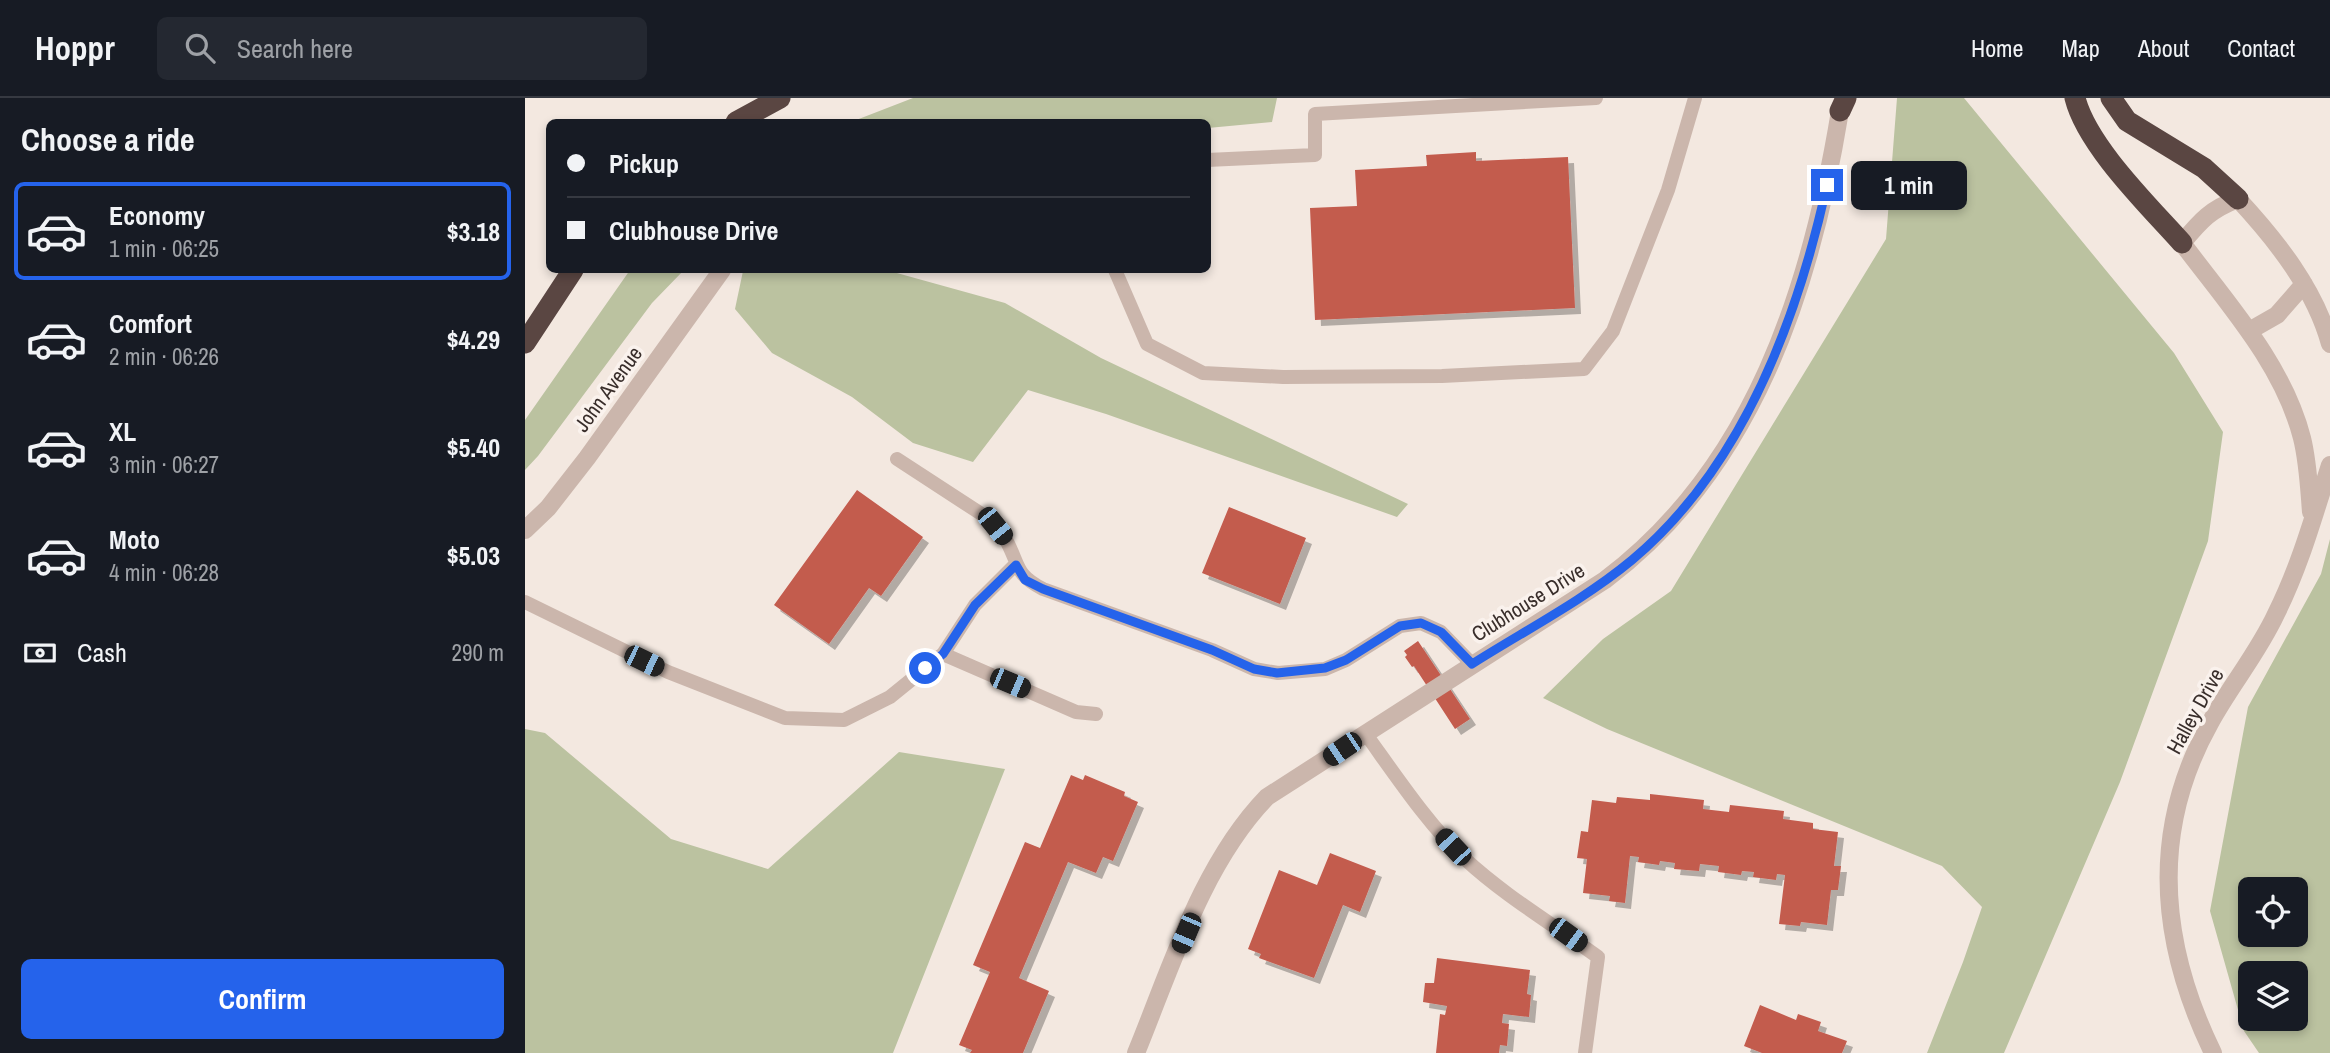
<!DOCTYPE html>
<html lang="en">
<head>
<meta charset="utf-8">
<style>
	:root { --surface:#171b24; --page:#242831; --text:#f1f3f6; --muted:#9ea1a6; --line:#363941; --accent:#2563eb }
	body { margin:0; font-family:"Archivo Narrow",sans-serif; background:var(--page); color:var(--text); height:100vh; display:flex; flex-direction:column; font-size:26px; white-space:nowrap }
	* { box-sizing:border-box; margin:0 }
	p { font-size:23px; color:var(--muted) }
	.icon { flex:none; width:38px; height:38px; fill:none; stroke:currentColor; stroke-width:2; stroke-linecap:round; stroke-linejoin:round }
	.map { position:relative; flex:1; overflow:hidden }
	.panel { display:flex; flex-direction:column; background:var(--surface); width:525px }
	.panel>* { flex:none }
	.banner { position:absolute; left:21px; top:21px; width:665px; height:154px; border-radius:10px; box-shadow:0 4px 10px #0003; display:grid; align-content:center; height:154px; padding:0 21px; background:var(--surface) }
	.buttons { position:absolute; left:1713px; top:779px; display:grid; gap:14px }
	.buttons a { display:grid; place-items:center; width:70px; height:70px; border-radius:10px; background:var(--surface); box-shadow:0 4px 10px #0003; font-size:35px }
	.end { position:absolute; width:32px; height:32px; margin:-16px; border:9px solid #2563eb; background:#fff; box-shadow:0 0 0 4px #fff }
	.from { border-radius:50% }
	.bubble { position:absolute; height:49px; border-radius:10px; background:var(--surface); box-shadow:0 4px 10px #0003; font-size:23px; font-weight:700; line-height:49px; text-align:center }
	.car { position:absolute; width:21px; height:42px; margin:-21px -10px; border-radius:9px; box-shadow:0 0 5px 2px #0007; background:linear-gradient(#222 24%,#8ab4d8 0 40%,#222 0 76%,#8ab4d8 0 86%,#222 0) }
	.banner b { display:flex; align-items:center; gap:24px; height:66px; font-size:26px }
	.banner b+b { border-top:2px solid var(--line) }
	.banner i { width:18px; height:18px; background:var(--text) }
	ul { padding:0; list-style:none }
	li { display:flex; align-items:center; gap:21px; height:98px; margin:0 14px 10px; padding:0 7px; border:4px solid transparent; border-radius:10px }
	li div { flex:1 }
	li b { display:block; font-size:26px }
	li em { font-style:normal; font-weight:700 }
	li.active { border-color:var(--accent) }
	li>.icon { width:63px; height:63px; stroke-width:1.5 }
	h2 { padding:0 21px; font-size:32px; line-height:84px }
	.pay { display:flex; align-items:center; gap:18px; height:77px; padding:0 21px; font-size:26px }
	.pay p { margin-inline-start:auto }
	.action { display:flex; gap:14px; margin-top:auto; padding:14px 21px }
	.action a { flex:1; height:80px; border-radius:10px; background:var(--accent); color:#fff; font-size:28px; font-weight:700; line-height:80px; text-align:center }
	header { display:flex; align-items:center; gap:42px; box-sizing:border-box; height:98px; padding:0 35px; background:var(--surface); border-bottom:2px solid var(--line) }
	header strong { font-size:33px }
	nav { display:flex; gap:38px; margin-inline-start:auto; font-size:24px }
	.search { width:490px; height:63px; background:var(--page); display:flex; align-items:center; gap:18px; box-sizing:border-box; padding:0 24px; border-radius:10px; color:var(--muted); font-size:26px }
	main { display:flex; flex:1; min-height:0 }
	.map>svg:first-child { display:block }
</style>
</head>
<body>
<header>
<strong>Hoppr</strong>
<div class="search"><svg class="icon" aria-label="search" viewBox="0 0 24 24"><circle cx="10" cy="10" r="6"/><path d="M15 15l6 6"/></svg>Search here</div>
<nav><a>Home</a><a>Map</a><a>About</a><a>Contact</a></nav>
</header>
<main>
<section class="panel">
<h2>Choose a ride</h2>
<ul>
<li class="active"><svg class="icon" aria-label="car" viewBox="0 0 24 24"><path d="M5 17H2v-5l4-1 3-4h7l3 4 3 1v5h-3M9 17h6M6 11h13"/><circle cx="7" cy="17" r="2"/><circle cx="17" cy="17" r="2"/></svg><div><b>Economy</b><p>1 min · 06:25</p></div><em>$3.18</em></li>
<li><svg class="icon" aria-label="car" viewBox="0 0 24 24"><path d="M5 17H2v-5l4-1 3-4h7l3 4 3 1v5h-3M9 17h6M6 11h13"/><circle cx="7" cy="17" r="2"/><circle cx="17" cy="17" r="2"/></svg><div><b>Comfort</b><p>2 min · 06:26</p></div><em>$4.29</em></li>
<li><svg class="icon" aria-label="car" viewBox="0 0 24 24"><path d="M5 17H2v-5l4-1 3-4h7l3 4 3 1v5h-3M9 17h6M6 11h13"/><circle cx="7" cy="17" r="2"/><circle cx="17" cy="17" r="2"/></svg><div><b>XL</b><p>3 min · 06:27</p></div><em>$5.40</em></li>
<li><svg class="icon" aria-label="car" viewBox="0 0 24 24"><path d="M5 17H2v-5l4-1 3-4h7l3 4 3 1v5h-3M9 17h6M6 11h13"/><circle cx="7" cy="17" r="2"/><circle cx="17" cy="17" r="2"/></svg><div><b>Moto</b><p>4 min · 06:28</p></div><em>$5.03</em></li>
</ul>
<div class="pay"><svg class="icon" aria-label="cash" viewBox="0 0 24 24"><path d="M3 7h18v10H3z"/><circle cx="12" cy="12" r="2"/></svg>Cash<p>290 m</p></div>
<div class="action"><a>Confirm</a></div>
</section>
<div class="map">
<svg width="1805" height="955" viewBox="0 0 1805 955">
	<defs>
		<filter id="shadow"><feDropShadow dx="6" dy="6" stdDeviation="0" flood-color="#0004"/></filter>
	</defs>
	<rect width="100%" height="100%" fill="#f3e8e0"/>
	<!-- green -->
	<path fill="#bbc2a0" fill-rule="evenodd" d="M388,0h364l-5,24 -64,6 -1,-6h-356z
		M1372,0h67l210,255 49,79 -15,109 -88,241 -116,271h-77l36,-91 19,-55 -40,-41 -335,-137 -64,-31 60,-59 68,-48 215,-352z
		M105,172h54l-32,33 -114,153 -13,14v-50z
		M220,172h141l119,33 96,55 307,146 -11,13 -291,-103 -78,-24 -55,72 -60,-19 -61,-46 -80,-44 -37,-44 8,-38z
		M1805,441v514h-71l-15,-22 -34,-120 38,-204 73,-133zM1726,791h45v45h-45zM1726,875h45v45h-45z
		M0,631l20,4 126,106 97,30 131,-117 106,17 -112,284h-368z"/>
	<!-- building -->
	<path fill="#c35b4e" filter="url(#shadow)" d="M951,54v9l92,-4 7,151 -260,12 -5,-112 47,-2 -2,-36 72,-4 -1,-11z
		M332,392l66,47 -42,59 -12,-8 -40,56 -55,-39z
		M704,409l77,31 -26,66 -78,-31z
		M893,543l52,78 -15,10 -41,-63 -2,1 -7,-10 2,-2 -3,-4z
		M546,677l12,5 2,-5 40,17 -1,4 14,6 -25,59 -10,-4 -7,16 -28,-11 -49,116 30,13 -26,62h-53l2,-3 -13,-5 31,-73 -17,-7 52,-123 15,6z
		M1125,696l54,6 -1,9 26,3 1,-7 54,6 -1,8 30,4v6l25,3 -4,34h7l-3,24h-7l-4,35 -26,-3 -1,4 -21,-2 6,-49 -8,-1 -1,6 -23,-3 1,-5 -12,-1 -1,4 -23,-3 1,-6 -19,-2 -1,7 -25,-2 1,-6 -15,-2 -1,4 -21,-3 1,-5 -9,-1 -5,47 -16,-2 1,-5 -27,-3 4,-34 -10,-1 4,-27 7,1 4,-32 24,3 1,-6 33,3z
		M805,755l46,18 -16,41 -17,-7 -29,73 -55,-20 2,-4 -13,-5 31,-79 38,15z
		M912,860l93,12 -3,24 4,1 -2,22 -26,-3 -1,9 7,1 -2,22 -7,-1 -1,8h-63l4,-39 5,1 2,-9 -24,-4 2,-19h9z
		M1235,907l36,15 2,-6 23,8 -3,9 29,10 -5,12h-80l-18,-7z"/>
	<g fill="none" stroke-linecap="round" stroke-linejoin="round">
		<!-- lane -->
		<path stroke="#cbb6ac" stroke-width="14" d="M682,62l108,-5v-41l281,-16
			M590,172l32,74 56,29 80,4 159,-1 142,-7 29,-38 55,-141 27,-92
			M372,361l86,56c8,8 18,16 23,25 14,25 8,34 37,49l169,61 42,19 24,4 47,-4 21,-9 54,-34 21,-3 20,9 31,32
			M0,504l143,70 117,46 59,2 46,-23 53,-43 32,-49 41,-41
			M418,556l133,58 20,2
			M840,635c29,40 64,93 100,126 40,37 89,66 133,98l-13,96"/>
		<!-- street -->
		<path stroke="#cbb6ac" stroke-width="18" d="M1724,233l28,-16 27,-31
			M1786,414c-2,-25 -3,-50 -9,-74 -19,-74 -75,-135 -120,-195 19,-23 29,-34 56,-44 38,41 77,90 92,145
			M0,432l23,-22 39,-50 135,-188
			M611,955c35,-85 66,-189 131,-256l338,-217c149,-112 206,-292 235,-469
			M1688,955c-53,-109 -64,-221 -3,-330 20,-37 48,-70 66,-109 24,-48 38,-99 54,-149"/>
		<!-- highway -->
		<path stroke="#5a4642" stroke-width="21" d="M1550,0c12,48 74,108 107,145
			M1586,0l16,23 77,47 34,31
			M1315,13l6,-13
			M211,24l44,-24
			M0,245l48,-73"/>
	</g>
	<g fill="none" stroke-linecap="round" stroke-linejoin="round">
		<!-- route -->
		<path stroke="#2563eb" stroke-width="9" d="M400,570l18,-14 32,-49 41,-40 9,15 18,9 169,61 42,19 23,4 48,-5 21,-8 54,-34 21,-3 20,9 31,32c52,-33 112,-64 160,-104 110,-92 165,-239 195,-375"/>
	</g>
	<g text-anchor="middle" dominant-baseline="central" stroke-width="7" stroke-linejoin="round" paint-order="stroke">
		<!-- street labels -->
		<g font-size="21" fill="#392e2b" stroke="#faf2ed">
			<text transform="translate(83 291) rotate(-54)">John Avenue</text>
			<text transform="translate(1003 504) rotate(-32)">Clubhouse Drive</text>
			<text transform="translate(1670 613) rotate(-61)">Halley Drive</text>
		</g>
	</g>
</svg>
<div class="buttons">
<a><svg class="icon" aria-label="locate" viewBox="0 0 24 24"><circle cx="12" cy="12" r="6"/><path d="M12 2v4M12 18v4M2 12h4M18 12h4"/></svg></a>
<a><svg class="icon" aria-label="layers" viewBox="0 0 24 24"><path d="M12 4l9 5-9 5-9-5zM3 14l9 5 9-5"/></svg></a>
</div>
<i class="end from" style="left:400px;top:570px"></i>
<i class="end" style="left:1302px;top:87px"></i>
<div class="bubble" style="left:1326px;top:63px;width:116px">1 min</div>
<i class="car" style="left:470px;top:428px;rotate:141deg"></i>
<i class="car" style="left:119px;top:563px;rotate:116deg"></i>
<i class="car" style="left:485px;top:585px;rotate:113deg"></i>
<i class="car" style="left:817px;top:651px;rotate:236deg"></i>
<i class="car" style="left:928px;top:749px;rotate:317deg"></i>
<i class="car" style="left:661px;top:835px;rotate:203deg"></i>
<i class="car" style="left:1043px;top:837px;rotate:126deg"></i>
<div class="banner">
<b><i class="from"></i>Pickup</b>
<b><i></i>Clubhouse Drive</b>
</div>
</div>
</main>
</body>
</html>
